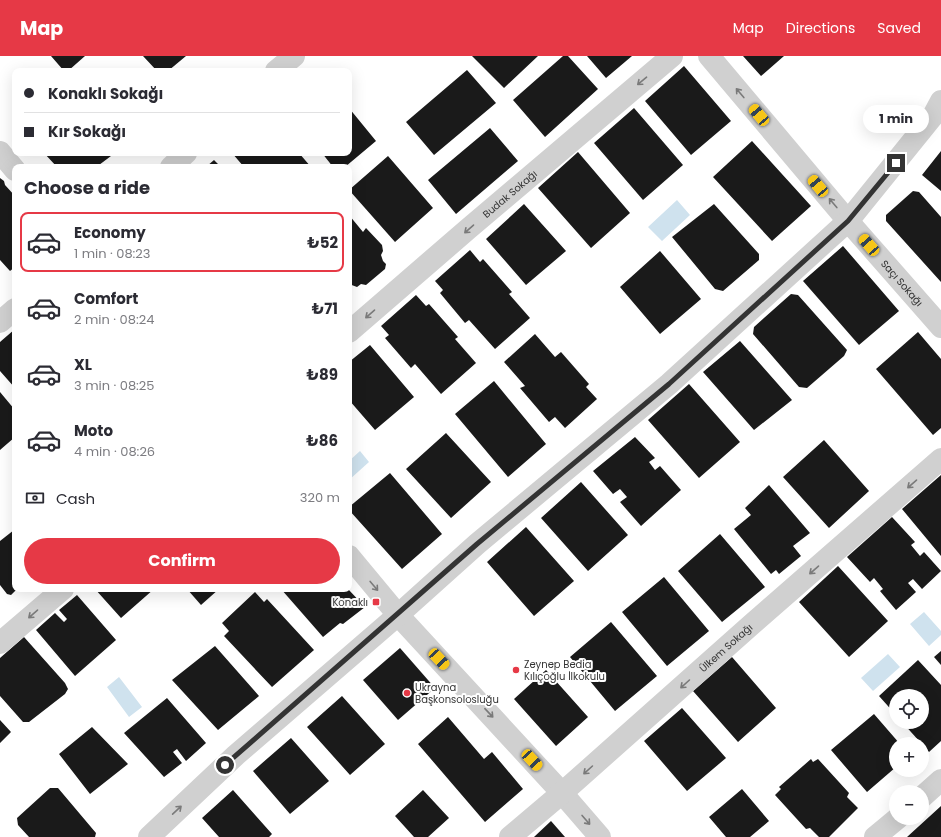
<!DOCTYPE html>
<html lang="en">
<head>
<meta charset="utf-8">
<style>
	:root { --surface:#fff; --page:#f2f2f3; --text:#2b2b33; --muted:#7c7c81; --line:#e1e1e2; --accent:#e63946 }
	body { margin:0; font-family:Poppins,sans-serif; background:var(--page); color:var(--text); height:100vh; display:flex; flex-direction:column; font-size:15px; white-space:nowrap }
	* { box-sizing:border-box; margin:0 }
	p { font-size:13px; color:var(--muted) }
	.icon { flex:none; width:22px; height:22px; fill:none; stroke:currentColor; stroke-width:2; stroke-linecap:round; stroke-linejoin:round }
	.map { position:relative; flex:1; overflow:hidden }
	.sheet { position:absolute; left:12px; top:108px; width:340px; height:428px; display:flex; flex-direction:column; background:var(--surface); border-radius:8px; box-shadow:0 4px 16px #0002 }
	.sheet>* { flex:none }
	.hud { position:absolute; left:12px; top:12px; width:340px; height:88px; border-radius:8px; box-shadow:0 4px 16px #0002; display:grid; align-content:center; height:88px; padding:0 12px; background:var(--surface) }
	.controls { position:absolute; left:889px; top:633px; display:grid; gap:8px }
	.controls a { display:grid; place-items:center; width:40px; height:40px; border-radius:50%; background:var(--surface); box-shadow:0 4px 16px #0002; font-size:20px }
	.end { position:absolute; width:18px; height:18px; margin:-9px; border:5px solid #333; background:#fff; box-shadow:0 0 0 2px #fff }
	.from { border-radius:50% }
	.bubble { position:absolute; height:28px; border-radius:14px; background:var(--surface); box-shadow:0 4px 16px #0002; font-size:13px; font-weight:700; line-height:28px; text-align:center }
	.car { position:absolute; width:12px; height:24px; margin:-12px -6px; border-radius:5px; box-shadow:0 0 3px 1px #0007; background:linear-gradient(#f5c518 24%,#345 0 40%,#f5c518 0 76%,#345 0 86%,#f5c518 0) }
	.hud b { display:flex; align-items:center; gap:14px; height:38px; font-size:15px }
	.hud b+b { border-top:1px solid var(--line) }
	.hud i { width:10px; height:10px; background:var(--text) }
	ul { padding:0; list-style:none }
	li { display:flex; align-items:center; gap:12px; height:60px; margin:0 8px 6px; padding:0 4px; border:2px solid transparent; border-radius:8px }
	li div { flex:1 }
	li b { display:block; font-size:15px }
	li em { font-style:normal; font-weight:700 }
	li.current { border-color:var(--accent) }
	li>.icon { width:36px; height:36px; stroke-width:1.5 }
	h2 { padding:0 12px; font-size:18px; line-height:48px }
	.pay { display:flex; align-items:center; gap:10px; height:44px; padding:0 12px; font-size:15px }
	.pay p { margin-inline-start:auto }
	.primary-button { display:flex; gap:8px; margin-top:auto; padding:8px 12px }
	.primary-button a { flex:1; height:46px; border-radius:24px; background:var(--accent); color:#fff; font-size:16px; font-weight:700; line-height:46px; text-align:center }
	header { display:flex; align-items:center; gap:24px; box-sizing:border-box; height:56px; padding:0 20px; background:var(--accent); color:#fff }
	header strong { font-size:19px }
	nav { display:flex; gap:22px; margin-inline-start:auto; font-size:14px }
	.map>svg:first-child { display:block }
</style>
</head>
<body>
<header>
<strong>Map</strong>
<nav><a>Map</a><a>Directions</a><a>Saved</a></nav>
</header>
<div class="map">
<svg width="941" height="781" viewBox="0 0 941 781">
	<rect width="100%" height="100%" fill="#fff"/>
	<!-- water -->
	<path fill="#cfe2ee" d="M677,144l13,15 -28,26 -14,-14z
		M360,395l9,11 -20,18v-19z
		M924,556l17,19v4l-12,11 -19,-22z
		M888,598l12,13 -27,24 -12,-13z
		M119,621l23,30 -13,10 -22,-30z"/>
	<!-- building -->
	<path fill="#1a1a1a" d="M51,0h34l-17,15h-4z
		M143,0h43l-18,15h-11z
		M472,0h66l-34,32z
		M563,0h5l30,33 -53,48 -32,-37z
		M587,0h45l-26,22z
		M743,0h41l-23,20z
		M684,10l47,55 -40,34 -46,-54z
		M467,14l29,33 -62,52 -28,-33z
		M349,52l27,33 -31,26h-12l-11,-14h27z
		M634,52l49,57 -40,35 -49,-57z
		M490,72l28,33 -62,53 -28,-34z
		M752,85l59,65 -39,35 -59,-64z
		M941,95v40l-19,-16z
		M578,96l52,61 -39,35 -53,-60z
		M44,97h65l2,3 -12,9 2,2h-44z
		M232,97h67l12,14h-67z
		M388,100l45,52 -38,34 -46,-52z
		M214,104l7,7h-15z
		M0,122l4,3 1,4 10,11v71l-5,4 -10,-11z
		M913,135l6,1 22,25v65l-55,-61v-6z
		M524,148l42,47 -40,34 -40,-46z
		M714,148l45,50v6l-36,31 -8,-2 -43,-52z
		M349,159l14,17 3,-4 16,17 1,6 -2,4 2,6 3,3 -1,5 -19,16 -5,-1 -4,3 -8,-3z
		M843,190l56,65 -40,34 -56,-64z
		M470,194l10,12 3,-3 29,33 -3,2 21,24 -35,31 -26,-29 -4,3 -25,-30 3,-3 -8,-9z
		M660,195l41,48 -41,35 -40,-47z
		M791,238l7,1 49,55 -3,6 -37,32 -8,-1 -46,-53 1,-7z
		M416,239l10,11 3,-2 29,33 -3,2 21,24 -35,31 -26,-30 -4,4 -26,-30 4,-3 -8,-9z
		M15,273v59l-15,-17v-29z
		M918,276l23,27v69l-8,7 -57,-66z
		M535,278l20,23 6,-5 28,32 -3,3 11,12 -32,29 -10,-11 -6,5 -29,-34 5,-2 -21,-24z
		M740,285l52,59 -38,30 -51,-58z
		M370,289l44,52 -39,33 -26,-30v-38z
		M494,325l52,63 -38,33 -53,-63z
		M689,328l51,58 -41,36 -51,-58z
		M0,336l15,18v27l-15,13z
		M446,377l45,49 -40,36 -45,-49z
		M635,381l20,21 -6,4 6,8 5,-4 21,24 -40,36 -21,-24 7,-5 -7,-8 -7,5 -20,-23z
		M824,384l45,51 -40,37 -46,-51z
		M390,417l52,61 -40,35 -53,-59v-3z
		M941,419v81l-39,-47z
		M581,426l47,53 -40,36 -47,-53z
		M769,429l41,48 -17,13 8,10 -22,18 -3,-4 -5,4 -37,-45 17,-14 -6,-7z
		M892,461l23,25 -4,3 9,11 4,-4 17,19 -19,18 -9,-10 -5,4 8,9 -20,18 -16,-19 3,-2 -9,-11 -4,4 -23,-25z
		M526,471l48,54 -40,35 -47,-54z
		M14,474l1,59h2l-6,6 -4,-1 -7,-9v-44z
		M720,478l45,53 -43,35 -44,-51z
		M838,510l50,55 -39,36 -50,-55z
		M664,521l45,54 -42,35 -45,-54z
		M95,533h59l-33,29z
		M187,533h32l-18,16z
		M281,533h67l17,18 -22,17 -3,-1 -17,14z
		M255,536l9,10 3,-3 47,51 -42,37 -48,-51 5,-5 -7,-8z
		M77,539l39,45 -41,36 -39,-46 19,-17 9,9 3,-3 -8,-9z
		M611,566l46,54 -42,35 -45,-54z
		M24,581l41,46 3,6 -3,5 -36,28h-6l-23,-26v-38z
		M215,590l44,50 -41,34 -46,-50z
		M400,592l35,40 -37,32 -35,-40z
		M941,595v14l-7,-8z
		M732,601l44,51 -38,34 -45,-51z
		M918,604l23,25v56l-12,11 -27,-30h20v-26h-26v19l-17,-19z
		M546,614l42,47 -32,29 -42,-47z
		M342,640l43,48 -35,31 -43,-48z
		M167,642l39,45 -20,18 -9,-12 -4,3 9,11 -18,14 -40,-44z
		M682,652l44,50 -39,33 -43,-50z
		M874,658l26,30h-4v23l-29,25 -36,-42z
		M448,661l36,42 8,-7 31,37 -38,33 -67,-78z
		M0,664l11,12 -11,11z
		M92,671l36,37 -38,30 -31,-40z
		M291,682l38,43 -39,33 -37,-43z
		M811,703l2,3 5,-3 31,34 -2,4 11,11 -29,29h-10l-9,-9 -4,1 -31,-34 6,-6 -2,-2z
		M50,732h8l38,45 -1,4h-66l-11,-12 -1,-7z
		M742,733l27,32 -19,16h-24l-17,-20z
		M233,734l39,44 -3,3h-50l-17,-19z
		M423,734l26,28 -21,19h-14l-19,-21z
		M941,750v31h-34z
		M551,765l14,16h-31z"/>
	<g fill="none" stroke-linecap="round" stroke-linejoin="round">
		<!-- minor -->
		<g stroke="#d0d0d0" stroke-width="22">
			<path id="s1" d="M709,0l139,165 93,106"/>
			<path d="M276,15l18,-15"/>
			<path d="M0,96l15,18"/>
			<path d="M171,111l15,-14"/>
			<path d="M0,266l15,-13"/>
			<path id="s2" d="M349,276l119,-103 204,-173"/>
			<path d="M349,500l49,59 164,178 38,44"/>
			<path d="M0,587l63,-54"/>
			<path d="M922,741l19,-17"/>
			<path d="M149,781l87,-82 162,-140 79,-71 192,-160 179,-163 85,-105 8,-15"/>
			<path id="s3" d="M510,781l52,-44 189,-168 190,-166"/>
			<path d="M875,781l23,-19"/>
		</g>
	</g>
	<!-- one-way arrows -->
	<defs><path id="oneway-shaft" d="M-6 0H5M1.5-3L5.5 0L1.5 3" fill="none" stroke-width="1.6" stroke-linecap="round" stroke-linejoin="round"/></defs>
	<g stroke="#7a7a7a">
		<use href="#oneway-shaft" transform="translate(642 25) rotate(140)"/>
		<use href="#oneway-shaft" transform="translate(740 37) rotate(-130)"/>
		<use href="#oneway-shaft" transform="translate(833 147) rotate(-130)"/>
		<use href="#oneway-shaft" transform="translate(469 173) rotate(139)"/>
		<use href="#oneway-shaft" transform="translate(370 258) rotate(139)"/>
		<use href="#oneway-shaft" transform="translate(912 428) rotate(139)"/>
		<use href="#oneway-shaft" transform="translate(814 514) rotate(139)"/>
		<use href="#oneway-shaft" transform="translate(374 530) rotate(50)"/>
		<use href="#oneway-shaft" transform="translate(33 558) rotate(139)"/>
		<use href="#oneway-shaft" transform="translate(685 628) rotate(138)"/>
		<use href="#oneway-shaft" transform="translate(489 657) rotate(47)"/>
		<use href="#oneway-shaft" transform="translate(588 714) rotate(138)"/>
		<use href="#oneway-shaft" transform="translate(177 754) rotate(-43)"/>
		<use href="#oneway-shaft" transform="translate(586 764) rotate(49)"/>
	</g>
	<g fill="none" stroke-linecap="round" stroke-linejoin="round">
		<!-- route -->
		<path stroke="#333" stroke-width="5" d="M225,709l252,-221 192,-160 179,-163 48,-58"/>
	</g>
	<!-- markers -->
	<g fill="#e63946" stroke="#fff" stroke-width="1.5">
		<rect x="372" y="542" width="8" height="8" rx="2"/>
		<circle cx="516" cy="614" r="4"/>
		<circle cx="407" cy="637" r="4"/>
	</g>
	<g text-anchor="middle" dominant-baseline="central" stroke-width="4" stroke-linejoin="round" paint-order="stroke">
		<!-- street labels -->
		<g font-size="10" fill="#333" stroke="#fff">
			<text stroke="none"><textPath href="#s2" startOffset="212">Budak Sokağı</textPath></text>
			<text stroke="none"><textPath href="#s1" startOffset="298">Saçı Sokağı</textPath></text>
			<text stroke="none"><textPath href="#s3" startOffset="287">Ülkem Sokağı</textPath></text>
		</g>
		<!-- poi labels -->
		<g font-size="10" fill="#333" stroke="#fff" text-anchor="start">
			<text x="368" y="546" text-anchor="end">Konaklı</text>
			<text x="524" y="608">Zeynep Bedia<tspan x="524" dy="12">Kılıçoğlu İlkokulu</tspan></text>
			<text x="415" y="631">Ukrayna<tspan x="415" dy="12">Başkonsolosluğu</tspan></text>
		</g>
	</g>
</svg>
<div class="controls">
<a><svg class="icon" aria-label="locate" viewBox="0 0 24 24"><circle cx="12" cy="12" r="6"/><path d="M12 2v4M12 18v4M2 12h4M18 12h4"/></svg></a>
<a>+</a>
<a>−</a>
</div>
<i class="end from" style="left:225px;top:709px"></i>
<i class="end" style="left:896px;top:107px"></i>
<div class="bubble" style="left:863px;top:49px;width:66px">1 min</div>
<i class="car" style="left:759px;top:59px;rotate:320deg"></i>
<i class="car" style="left:818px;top:130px;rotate:320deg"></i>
<i class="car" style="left:869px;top:189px;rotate:319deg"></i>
<i class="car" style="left:439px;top:603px;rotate:137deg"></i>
<i class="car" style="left:532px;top:704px;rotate:137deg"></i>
<div class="hud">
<b><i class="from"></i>Konaklı Sokağı</b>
<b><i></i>Kır Sokağı</b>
</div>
<section class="sheet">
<h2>Choose a ride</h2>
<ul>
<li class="current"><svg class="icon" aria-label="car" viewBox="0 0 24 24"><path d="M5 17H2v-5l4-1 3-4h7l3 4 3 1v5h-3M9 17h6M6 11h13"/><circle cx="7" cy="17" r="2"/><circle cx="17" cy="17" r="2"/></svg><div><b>Economy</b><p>1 min · 08:23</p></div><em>₺52</em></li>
<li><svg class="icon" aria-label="car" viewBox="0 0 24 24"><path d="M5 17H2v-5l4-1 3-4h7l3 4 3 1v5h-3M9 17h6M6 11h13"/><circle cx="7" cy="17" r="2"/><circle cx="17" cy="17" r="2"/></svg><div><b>Comfort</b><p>2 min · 08:24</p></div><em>₺71</em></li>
<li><svg class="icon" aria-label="car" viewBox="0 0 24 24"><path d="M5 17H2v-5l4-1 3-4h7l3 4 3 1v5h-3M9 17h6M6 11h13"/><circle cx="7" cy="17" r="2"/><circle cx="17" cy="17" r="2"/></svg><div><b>XL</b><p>3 min · 08:25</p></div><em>₺89</em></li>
<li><svg class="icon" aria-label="car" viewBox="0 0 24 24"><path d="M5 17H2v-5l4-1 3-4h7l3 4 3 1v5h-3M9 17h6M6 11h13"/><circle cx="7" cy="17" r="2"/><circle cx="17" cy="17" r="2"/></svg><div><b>Moto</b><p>4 min · 08:26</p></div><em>₺86</em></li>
</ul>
<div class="pay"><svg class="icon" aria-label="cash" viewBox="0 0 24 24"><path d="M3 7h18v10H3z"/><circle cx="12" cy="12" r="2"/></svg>Cash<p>320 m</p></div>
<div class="primary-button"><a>Confirm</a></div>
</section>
</div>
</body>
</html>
